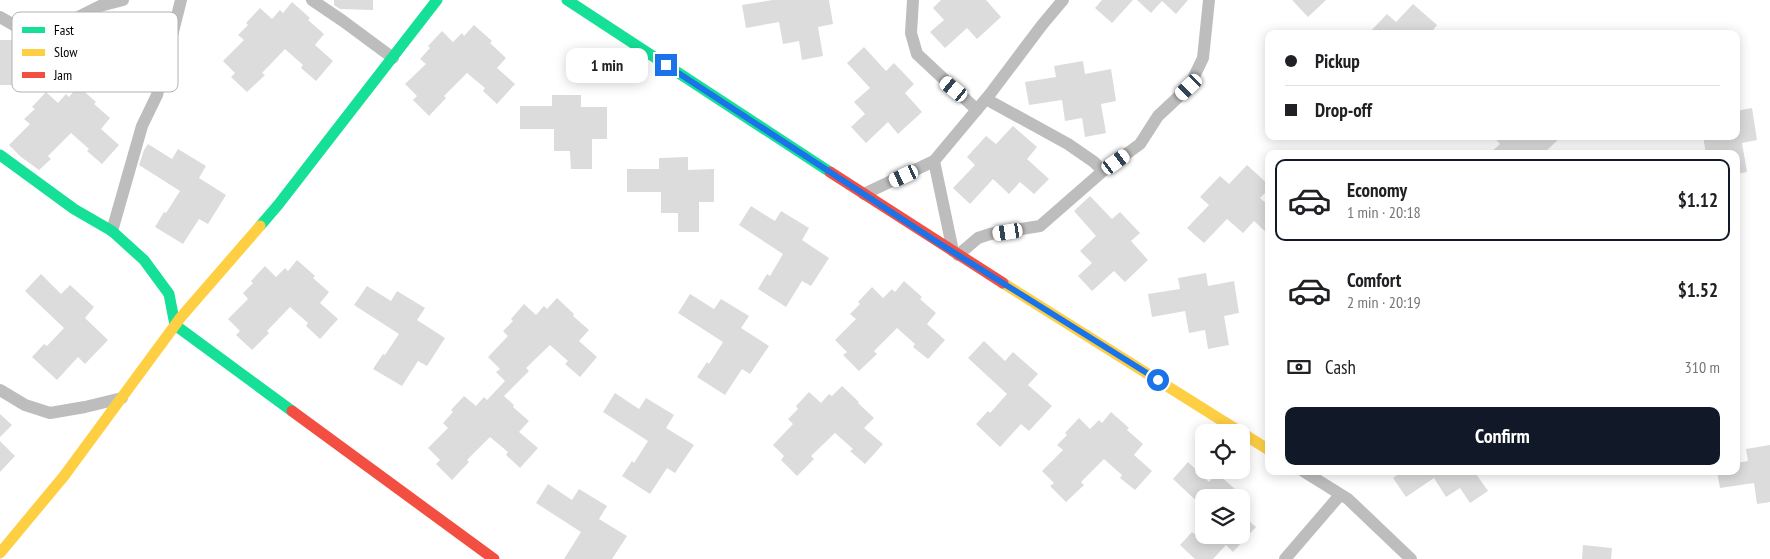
<!DOCTYPE html>
<html lang="en">
<head>
<meta charset="utf-8">
<style>
	:root { --surface:#fff; --page:#f6f6f6; --text:#202124; --muted:#757577; --line:#e0e0e0; --accent:#111827 }
	body { margin:0; font-family:"PT Sans Narrow",sans-serif; background:var(--page); color:var(--text); height:100vh; display:flex; flex-direction:column; font-size:19px; white-space:nowrap }
	* { box-sizing:border-box; margin:0 }
	p { font-size:16px; color:var(--muted) }
	.icon { flex:none; width:28px; height:28px; fill:none; stroke:currentColor; stroke-width:2; stroke-linecap:round; stroke-linejoin:round }
	.map { position:relative; flex:1; overflow:hidden }
	.sheet { position:absolute; left:1265px; top:150px; width:475px; height:325px; display:flex; flex-direction:column; background:var(--surface); border-radius:10px; box-shadow:0 2px 12px #0003 }
	.sheet>* { flex:none }
	.banner { position:absolute; left:1265px; top:30px; width:475px; height:110px; border-radius:10px; box-shadow:0 2px 12px #0003; display:grid; align-content:center; height:110px; padding:0 20px; background:var(--surface) }
	.tools { position:absolute; left:1195px; top:424px; display:grid; gap:10px }
	.tools a { display:grid; place-items:center; width:55px; height:55px; border-radius:10px; background:var(--surface); box-shadow:0 2px 12px #0003; font-size:25px }
	.end { position:absolute; width:22px; height:22px; margin:-11px; border:6px solid #1a73e8; background:#fff; box-shadow:0 0 0 2px #fff }
	.from { border-radius:50% }
	.bubble { position:absolute; height:35px; border-radius:10px; background:var(--surface); box-shadow:0 2px 12px #0003; font-size:16px; font-weight:800; line-height:35px; text-align:center }
	.car { position:absolute; width:15px; height:30px; margin:-15px -8px; border-radius:6px; box-shadow:0 0 4px 1px #0007; background:linear-gradient(#fff 24%,#345 0 40%,#fff 0 76%,#345 0 86%,#fff 0) }
	.banner b { display:flex; align-items:center; gap:18px; height:48px; font-size:19px }
	.banner b+b { border-top:1px solid var(--line) }
	.banner i { width:12px; height:12px; background:var(--text) }
	ul { padding:9px 0 0; list-style:none }
	li { display:flex; align-items:center; gap:15px; height:82px; margin:0 10px 8px; padding:0 10px; border:2px solid transparent; border-radius:10px }
	li div { flex:1 }
	li b { display:block; font-size:19px }
	li em { font-style:normal; font-weight:800 }
	li.current { border-color:var(--accent) }
	li>.icon { width:45px; height:45px; stroke-width:1.5 }
	.pay { display:flex; align-items:center; gap:12px; height:55px; padding:0 20px; font-size:19px }
	.pay p { margin-inline-start:auto }
	.action { display:flex; gap:10px; margin-top:auto; padding:10px 20px }
	.action a { flex:1; height:58px; border-radius:10px; background:var(--accent); color:#fff; font-size:20px; font-weight:800; line-height:58px; text-align:center }
	.map>svg:first-child { display:block }
</style>
</head>
<body>
<div class="map">
<svg width="1770" height="559" viewBox="0 0 1770 559">
	<rect width="100%" height="100%" fill="#fff"/>
	<!-- building -->
	<path fill="#dcdcdc" d="M334,0h39v10l-33,-1 -6,-4z
		M773,0h56l4,24 -15,3 5,29 -21,4 -3,-19 -16,3 -4,-22 -33,6 -4,-23z
		M941,0h45l15,17 -24,22 -10,-11 -22,20 -15,-16 14,-12 -11,-12z
		M1102,0h31l-21,23 -17,-15z
		M1137,0h51l-12,14 -14,-13 -11,12z
		M1292,0h34l-18,17z
		M292,2l18,16 -2,2 16,14 -9,11 18,16 -17,20 -15,-13 2,-3 -18,-16 -23,24 3,2 -18,17 -16,-15 4,-4 -12,-12 21,-21 -6,-5 10,-10 -2,-2 14,-15 12,11 8,-9 3,3z
		M1413,4l24,21 -7,9h-62l19,-20 9,8z
		M474,25l18,16 -2,2 16,15 -9,10 18,16 -18,20 -14,-13 2,-3 -18,-15 -23,23 2,2 -17,18 -16,-16 4,-4 -12,-12 21,-20 -6,-5 10,-11 -2,-2 14,-15 11,11 9,-9 2,3z
		M0,40h18l-1,24h-2l-1,21h-14z
		M864,47l22,24 8,-8 20,21 -9,9 17,19 -24,22 -10,-12 -22,21 -15,-16 14,-13 -11,-12 16,-14 -23,-25z
		M1083,61l2,13 26,-5 5,32 -15,3 5,29 -21,4 -3,-19 -17,3 -3,-21 -33,5 -4,-23 31,-5 -2,-11z
		M78,86l18,16 -2,2 16,14 -9,11 18,16 -17,19 -15,-13 2,-2 -18,-16 -23,23 3,3 -12,11 -18,-13 -12,-12 21,-21 -6,-5 11,-10 -3,-2 14,-15 12,11 8,-9 3,3z
		M552,95h29v12h26v32h-15v30h-21l-1,-18h-16v-22h-34v-23h32z
		M1752,108l5,32 -15,3 5,29 -11,2v-20h-30l-3,-18h33v-25z
		M1013,126l24,21 -10,12 22,20 -15,15 -14,-12 -11,12 -16,-15 -23,25 -17,-16 22,-23 -8,-8 19,-21 10,8z
		M1493,136h69l-19,18h-54l11,-10z
		M148,144l24,15 6,-10 28,17 -7,12 27,17 -18,29 -9,-5 -16,25 -28,-17 9,-15 2,1 14,-22 -41,-26 5,-15z
		M688,157v13l26,-1v33h-15v30h-21v-19h-17v-21h-34v-23h32v-11z
		M1247,165l22,20v4l-9,9 9,8v29l-15,-14 -11,12 -16,-14 -23,24 -17,-15 22,-23 -9,-8 20,-21 9,8z
		M1090,196l22,23 8,-7 20,21 -9,8 17,19 -23,22 -11,-11 -22,20 -14,-15 14,-13 -12,-12 16,-15 -22,-25z
		M751,206l24,15 6,-10 28,17 -7,12 27,18 -18,28 -9,-5 -16,26 -28,-18 9,-15 3,2 13,-22 -44,-29z
		M297,260l18,16 -2,2 16,14 -9,11 18,16 -18,20 -14,-13 2,-3 -18,-16 -23,24 2,2 -17,17 -16,-15 4,-4 -12,-12 20,-20 -5,-6 10,-10 -2,-2 14,-15 11,11 9,-9 3,3z
		M1206,273l2,13 26,-5 5,32 -15,3 5,29 -21,4 -3,-19 -16,3 -4,-22 -33,6 -4,-23 32,-5 -2,-11z
		M41,274l20,20 9,-9 24,22 -9,11 23,22 -23,24 -7,-7 -21,23 -25,-23 12,-13 3,2 17,-18 -39,-37z
		M904,281l18,16 -2,2 16,14 -9,11 18,16 -17,19 -15,-12 2,-3 -18,-16 -23,23 3,3 -18,17 -16,-16 4,-3 -12,-12 21,-21 -6,-5 10,-10 -2,-2 14,-15 11,11 9,-9 3,3z
		M367,286l24,15 6,-10 28,17 -8,12 28,18 -18,28 -9,-5 -16,25 -29,-17 10,-15 2,1 14,-21 -45,-29z
		M690,294l24,15 7,-10 28,17 -8,12 28,18 -19,28 -8,-5 -17,26 -28,-18 10,-15 2,2 14,-22 -45,-29z
		M557,298l17,16 -1,2 16,14 -10,11 18,16 -17,20 -15,-13 3,-3 -18,-16 -24,23 3,3 -25,25 10,9 -1,2 16,14 -10,11 19,16 -18,20 -14,-13 2,-3 -18,-15 -23,23 2,2 -17,18 -16,-16 4,-4 -12,-12 20,-20 -5,-5 10,-11 -2,-2 13,-14 12,10 8,-9 3,3 18,-19 -9,-9 4,-3 -12,-12 20,-21 -5,-5 10,-10 -2,-2 13,-15 12,11 8,-9 3,3z
		M984,341l21,20 8,-9 25,22 -10,11 24,21 -23,25 -8,-7 -21,23 -24,-23 12,-13 2,2 17,-19 -39,-36z
		M842,386l17,16 -1,1 16,15 -10,10 19,16 -18,20 -15,-13 3,-2 -18,-16 -24,23 3,3 -17,17 -16,-16 3,-4 -11,-11 20,-21 -5,-5 10,-10 -2,-3 13,-14 12,11 8,-9 3,2z
		M615,393l24,16 7,-11 28,17 -8,13 28,17 -19,28 -8,-5 -17,26 -28,-18 10,-15 2,2 14,-22 -45,-29z
		M1111,412l18,16 -2,2 16,14 -9,11 18,16 -17,19 -15,-12 2,-3 -18,-16 -23,23 3,3 -18,17 -16,-16 4,-3 -12,-12 21,-21 -6,-5 10,-10 -2,-2 14,-15 11,11 9,-9 3,3z
		M0,414l12,11 -12,12z
		M0,441l15,15 -15,16z
		M1770,445v57l-13,2 -3,-21 -34,5 -3,-17h19v-8l12,-2 -2,-12z
		M1188,462l21,20 8,-9 28,25h-41v10l-31,-29z
		M1403,471h71l14,20 -18,12 -10,-15 -14,9 -12,-19 -28,19 -13,-19z
		M548,484l24,16 7,-11 28,17 -8,13 28,17 -15,23h-48l17,-27 -45,-29z
		M1241,514l15,13 -23,25 -7,-7 -13,14h-18l-15,-14 12,-13 2,2 10,-10v11h37z
		M1583,545l29,3 -1,11h-29z"/>
	<g fill="none" stroke-linecap="round" stroke-linejoin="round">
		<!-- street -->
		<path stroke="#bdbdbd" stroke-width="12" d="M312,0l31,21 50,37
			M913,0l-2,33 6,21 60,56
			M0,17l19,11 18,3 23,-5 40,-20 23,-6
			M934,161l19,90
			M1103,171l37,-27 18,-28 31,-29 14,-29 6,-58
			M864,194l70,-33 56,-67 52,-69 21,-25
			M112,231l30,-105 15,-31 24,-95
			M958,255l20,-17 12,-4 50,-8 63,-55 -9,-9 -26,-18 -82,-45
			M0,390l25,15 25,8 35,-6 37,-9
			M1303,471l45,28 63,60
			M1285,559l55,-64"/>
		<!-- fast -->
		<path stroke="#16e098" stroke-width="11" d="M567,0l263,172
			M0,155l74,54 38,22 32,29 25,34 6,31 117,86
			M260,226l18,-21 159,-205"/>
		<!-- slow -->
		<path stroke="#ffcf43" stroke-width="11" d="M1003,283l266,167
			M0,553l64,-77 117,-159 79,-91"/>
		<!-- jam -->
		<path stroke="#f24e42" stroke-width="11" d="M830,172l173,111
			M292,411l202,148"/>
	</g>
	<g fill="none" stroke-linecap="round" stroke-linejoin="round">
		<!-- route -->
		<path stroke="#1a73e8" stroke-width="6" d="M666,65l271,177 221,138"/>
	</g>
	<!-- legend -->
	<rect x="12" y="12" width="166" height="80" rx="8" fill="#fff" stroke="#b2b2b2" stroke-width="1"/>
	<rect x="22" y="27" width="23" height="6" fill="#16e098"/>
	<rect x="22" y="49" width="23" height="7" fill="#ffcf43"/>
	<rect x="22" y="72" width="23" height="6" fill="#f24e42"/>
	<g font-size="14" fill="#000">
		<text x="54" y="35">Fast</text>
		<text x="54" y="57">Slow</text>
		<text x="54" y="80">Jam</text>
	</g>
</svg>
<div class="tools">
<a><svg class="icon" aria-label="locate" viewBox="0 0 24 24"><circle cx="12" cy="12" r="6"/><path d="M12 2v4M12 18v4M2 12h4M18 12h4"/></svg></a>
<a><svg class="icon" aria-label="layers" viewBox="0 0 24 24"><path d="M12 4l9 5-9 5-9-5zM3 14l9 5 9-5"/></svg></a>
</div>
<i class="end from" style="left:1158px;top:380px"></i>
<i class="end" style="left:666px;top:65px"></i>
<div class="bubble" style="left:566px;top:48px;width:82px">1 min</div>
<i class="car" style="left:1189px;top:87px;rotate:226deg"></i>
<i class="car" style="left:954px;top:89px;rotate:309deg"></i>
<i class="car" style="left:1116px;top:162px;rotate:54deg"></i>
<i class="car" style="left:904px;top:176px;rotate:245deg"></i>
<i class="car" style="left:1008px;top:232px;rotate:261deg"></i>
<div class="banner">
<b><i class="from"></i>Pickup</b>
<b><i></i>Drop-off</b>
</div>
<section class="sheet">
<ul>
<li class="current"><svg class="icon" aria-label="car" viewBox="0 0 24 24"><path d="M5 17H2v-5l4-1 3-4h7l3 4 3 1v5h-3M9 17h6M6 11h13"/><circle cx="7" cy="17" r="2"/><circle cx="17" cy="17" r="2"/></svg><div><b>Economy</b><p>1 min · 20:18</p></div><em>$1.12</em></li>
<li><svg class="icon" aria-label="car" viewBox="0 0 24 24"><path d="M5 17H2v-5l4-1 3-4h7l3 4 3 1v5h-3M9 17h6M6 11h13"/><circle cx="7" cy="17" r="2"/><circle cx="17" cy="17" r="2"/></svg><div><b>Comfort</b><p>2 min · 20:19</p></div><em>$1.52</em></li>
</ul>
<div class="pay"><svg class="icon" aria-label="cash" viewBox="0 0 24 24"><path d="M3 7h18v10H3z"/><circle cx="12" cy="12" r="2"/></svg>Cash<p>310 m</p></div>
<div class="action"><a>Confirm</a></div>
</section>
</div>
</body>
</html>
